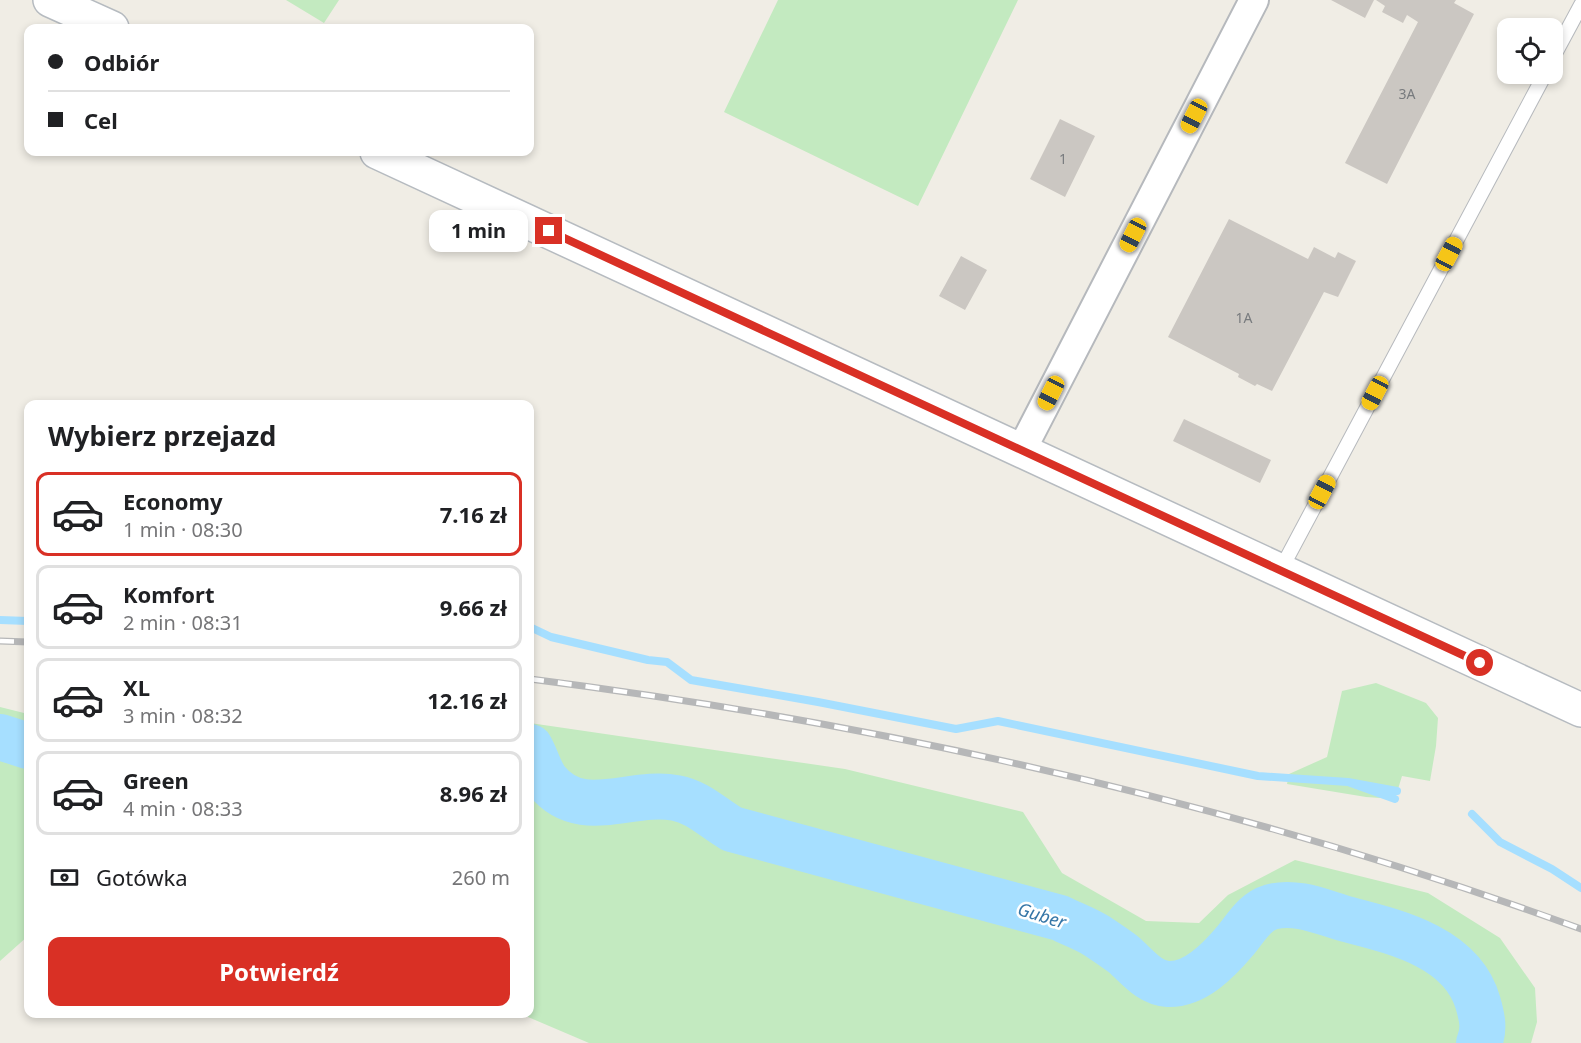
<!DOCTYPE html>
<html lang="pl">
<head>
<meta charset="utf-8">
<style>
	:root { --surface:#fff; --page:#f6f6f6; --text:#202124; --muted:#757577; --line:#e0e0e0; --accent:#d93025 }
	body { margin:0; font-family:"Noto Sans",sans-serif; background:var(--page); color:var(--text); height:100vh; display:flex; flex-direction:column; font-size:22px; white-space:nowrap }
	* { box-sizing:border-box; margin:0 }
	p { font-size:20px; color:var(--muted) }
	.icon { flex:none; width:33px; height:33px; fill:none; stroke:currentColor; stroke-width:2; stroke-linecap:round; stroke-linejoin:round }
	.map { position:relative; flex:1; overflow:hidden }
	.sheet { position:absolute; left:24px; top:400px; width:510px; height:618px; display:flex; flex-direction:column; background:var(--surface); border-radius:12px; box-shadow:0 3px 9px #0003 }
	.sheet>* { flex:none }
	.guide { position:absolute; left:24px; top:24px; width:510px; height:132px; border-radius:12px; box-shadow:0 3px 9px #0003; display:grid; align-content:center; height:132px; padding:0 24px; background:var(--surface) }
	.tools { position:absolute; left:1497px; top:18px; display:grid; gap:12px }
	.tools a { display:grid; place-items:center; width:66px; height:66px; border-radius:12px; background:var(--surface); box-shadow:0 3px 9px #0003; font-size:30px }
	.end { position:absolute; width:27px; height:27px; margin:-14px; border:8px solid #d93025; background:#fff; box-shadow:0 0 0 3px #fff }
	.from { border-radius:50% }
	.bubble { position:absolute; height:42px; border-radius:12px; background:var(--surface); box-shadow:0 3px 9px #0003; font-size:20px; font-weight:700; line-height:42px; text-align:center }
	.car { position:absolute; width:18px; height:36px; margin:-18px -9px; border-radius:8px; box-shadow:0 0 4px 2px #0007; background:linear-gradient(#f5c518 24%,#345 0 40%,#f5c518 0 76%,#345 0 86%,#f5c518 0) }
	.guide b { display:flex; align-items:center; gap:21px; height:57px; font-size:22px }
	.guide b+b { border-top:2px solid var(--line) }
	.guide i { width:15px; height:15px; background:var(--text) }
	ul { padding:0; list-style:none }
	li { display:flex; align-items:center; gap:18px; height:84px; margin:0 12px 9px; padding:0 12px; border:3px solid var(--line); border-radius:12px }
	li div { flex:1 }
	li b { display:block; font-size:22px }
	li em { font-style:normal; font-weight:700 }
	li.selected { border-color:var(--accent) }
	li>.icon { width:54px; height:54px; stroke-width:1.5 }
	h2 { padding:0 24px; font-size:27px; line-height:72px }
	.pay { display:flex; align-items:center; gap:15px; height:66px; padding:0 24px; font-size:22px }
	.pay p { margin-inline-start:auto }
	.primary-button { display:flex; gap:12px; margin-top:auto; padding:12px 24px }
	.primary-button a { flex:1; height:69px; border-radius:12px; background:var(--accent); color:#fff; font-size:24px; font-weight:700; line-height:69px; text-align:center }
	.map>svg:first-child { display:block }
</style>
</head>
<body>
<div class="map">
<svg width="1581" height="1043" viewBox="0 0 1581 1043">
	<rect width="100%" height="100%" fill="#f0ede5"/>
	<!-- green -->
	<path fill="#c3eac0" d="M286,0h53l-15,23z
		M778,0h240l-100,206 -194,-94z
		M1376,683l50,20 12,15 -2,28 -6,35 -28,-5 -7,23 -29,-2 -79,-13 2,-10 38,-17 15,-66z
		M0,707l28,7v222l-28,25z
		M530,723l315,46 178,43 39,61 84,48 53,2 29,-28 67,-35 133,33 72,45 35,50 2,34 -6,21h-942l-68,-29h9z"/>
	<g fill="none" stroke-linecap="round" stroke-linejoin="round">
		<!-- stream -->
		<path stroke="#a6dfff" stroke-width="8" d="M0,620l28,1
			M530,627l21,10 97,23 19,2 24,18 127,22 138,27 42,-8 260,55 90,6
			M1395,799l-47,-17 49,9
			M1472,814l28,28 52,27 29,19
			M1358,922l4,-12"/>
		<!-- river -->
		<path stroke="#a6dfff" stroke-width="46" d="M0,737l28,9
			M530,747c6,10 9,23 16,33 35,44 84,9 130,18 22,4 37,20 56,31l328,89c12,6 26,11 37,18 9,6 18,12 26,18 14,12 26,29 45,30 27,1 51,-24 67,-43 11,-13 19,-29 36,-34 25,-7 51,5 75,12 50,13 116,28 132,84 4,14 7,26 1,40"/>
	</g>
	<!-- building -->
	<path fill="#cbc7c2" d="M1331,0h43l-9,18z
		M1376,0h80l-2,3 20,11 -87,170 -42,-21 73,-141 -11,-7 -4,8 -21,-11 3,-6z
		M1060,119l35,17 -30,61 -35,-18z
		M1229,219l79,40 6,-12 21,11 3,-6 18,9 -18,36 -14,-5 -52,99 -15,-7 -2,2 -17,-9 1,-3 -71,-37z
		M961,256l26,14 -22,40 -26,-14z
		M1184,419l87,41 -11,23 -87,-42z"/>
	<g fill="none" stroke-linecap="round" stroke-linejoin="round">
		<defs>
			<path id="service" d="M1552,59l29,-54
				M1280,571l265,-497"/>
			<path id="minor" d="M1021,451l233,-451"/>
			<path id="secondary" d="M50,0l62,28
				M377,152l1204,558"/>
		</defs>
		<!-- service casing -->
		<use href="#service" stroke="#b6b9bd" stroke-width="16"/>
		<!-- minor casing -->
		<use href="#minor" stroke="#b6b9bd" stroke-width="32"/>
		<!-- secondary casing -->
		<use href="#secondary" stroke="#b6bbc0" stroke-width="36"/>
		<!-- service -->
		<use href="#service" stroke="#fff" stroke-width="14"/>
		<!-- minor -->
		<use href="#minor" stroke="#fff" stroke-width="28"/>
		<!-- secondary -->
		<use href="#secondary" stroke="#fff" stroke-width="33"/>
		<defs>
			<path id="rail" d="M0,641l28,1
				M530,679c357,45 712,126 1051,250"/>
		</defs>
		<!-- rail casing -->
		<use href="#rail" stroke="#b6b7b8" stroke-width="7"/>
		<!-- rail -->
		<use href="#rail" stroke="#fff" stroke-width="4.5" stroke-dasharray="14" stroke-linecap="butt"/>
	</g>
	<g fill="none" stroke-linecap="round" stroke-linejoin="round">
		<!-- route -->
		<path stroke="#d93025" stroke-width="8" d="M549,231l931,432"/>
	</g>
	<g text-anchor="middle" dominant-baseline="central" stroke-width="5" stroke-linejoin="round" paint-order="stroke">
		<!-- number labels -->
		<g font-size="14" fill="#787b7e">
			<text x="1407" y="93">3A</text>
			<text x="1063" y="158">1</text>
			<text x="1244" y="317">1A</text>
		</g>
		<!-- water labels -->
		<g font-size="18" font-style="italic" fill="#3576a7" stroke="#fff">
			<text transform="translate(1042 915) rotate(17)">Guber</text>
		</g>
	</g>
</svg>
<div class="tools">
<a><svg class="icon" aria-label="locate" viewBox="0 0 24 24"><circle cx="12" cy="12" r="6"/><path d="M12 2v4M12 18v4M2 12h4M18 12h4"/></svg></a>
</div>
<i class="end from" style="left:1480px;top:663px"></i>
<i class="end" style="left:549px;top:231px"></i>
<div class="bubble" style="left:429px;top:210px;width:99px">1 min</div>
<i class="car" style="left:1194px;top:116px;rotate:207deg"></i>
<i class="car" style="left:1133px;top:235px;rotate:207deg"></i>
<i class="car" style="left:1449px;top:254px;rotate:28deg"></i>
<i class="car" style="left:1051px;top:393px;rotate:207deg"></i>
<i class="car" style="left:1375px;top:393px;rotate:208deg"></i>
<i class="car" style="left:1322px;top:492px;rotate:28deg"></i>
<div class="guide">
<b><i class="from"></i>Odbiór</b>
<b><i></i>Cel</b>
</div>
<section class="sheet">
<h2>Wybierz przejazd</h2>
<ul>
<li class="selected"><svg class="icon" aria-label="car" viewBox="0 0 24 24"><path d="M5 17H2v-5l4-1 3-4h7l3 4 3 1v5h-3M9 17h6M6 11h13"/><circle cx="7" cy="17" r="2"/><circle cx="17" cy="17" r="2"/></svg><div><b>Economy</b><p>1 min · 08:30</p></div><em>7.16 zł</em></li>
<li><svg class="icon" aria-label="car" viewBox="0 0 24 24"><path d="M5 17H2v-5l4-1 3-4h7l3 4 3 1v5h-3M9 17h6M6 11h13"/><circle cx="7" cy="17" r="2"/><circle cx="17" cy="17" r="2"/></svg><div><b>Komfort</b><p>2 min · 08:31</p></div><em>9.66 zł</em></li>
<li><svg class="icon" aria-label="car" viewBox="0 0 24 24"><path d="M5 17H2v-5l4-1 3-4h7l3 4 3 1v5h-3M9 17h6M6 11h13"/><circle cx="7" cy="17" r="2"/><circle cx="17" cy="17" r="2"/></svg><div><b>XL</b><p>3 min · 08:32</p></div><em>12.16 zł</em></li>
<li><svg class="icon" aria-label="car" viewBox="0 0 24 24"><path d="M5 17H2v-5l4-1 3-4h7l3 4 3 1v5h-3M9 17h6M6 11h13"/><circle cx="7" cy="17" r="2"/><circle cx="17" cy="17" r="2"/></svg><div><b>Green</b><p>4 min · 08:33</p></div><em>8.96 zł</em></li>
</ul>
<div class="pay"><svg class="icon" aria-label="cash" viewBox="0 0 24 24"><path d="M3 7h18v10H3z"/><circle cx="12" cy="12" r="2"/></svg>Gotówka<p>260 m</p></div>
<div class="primary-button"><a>Potwierdź</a></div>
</section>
</div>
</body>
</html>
